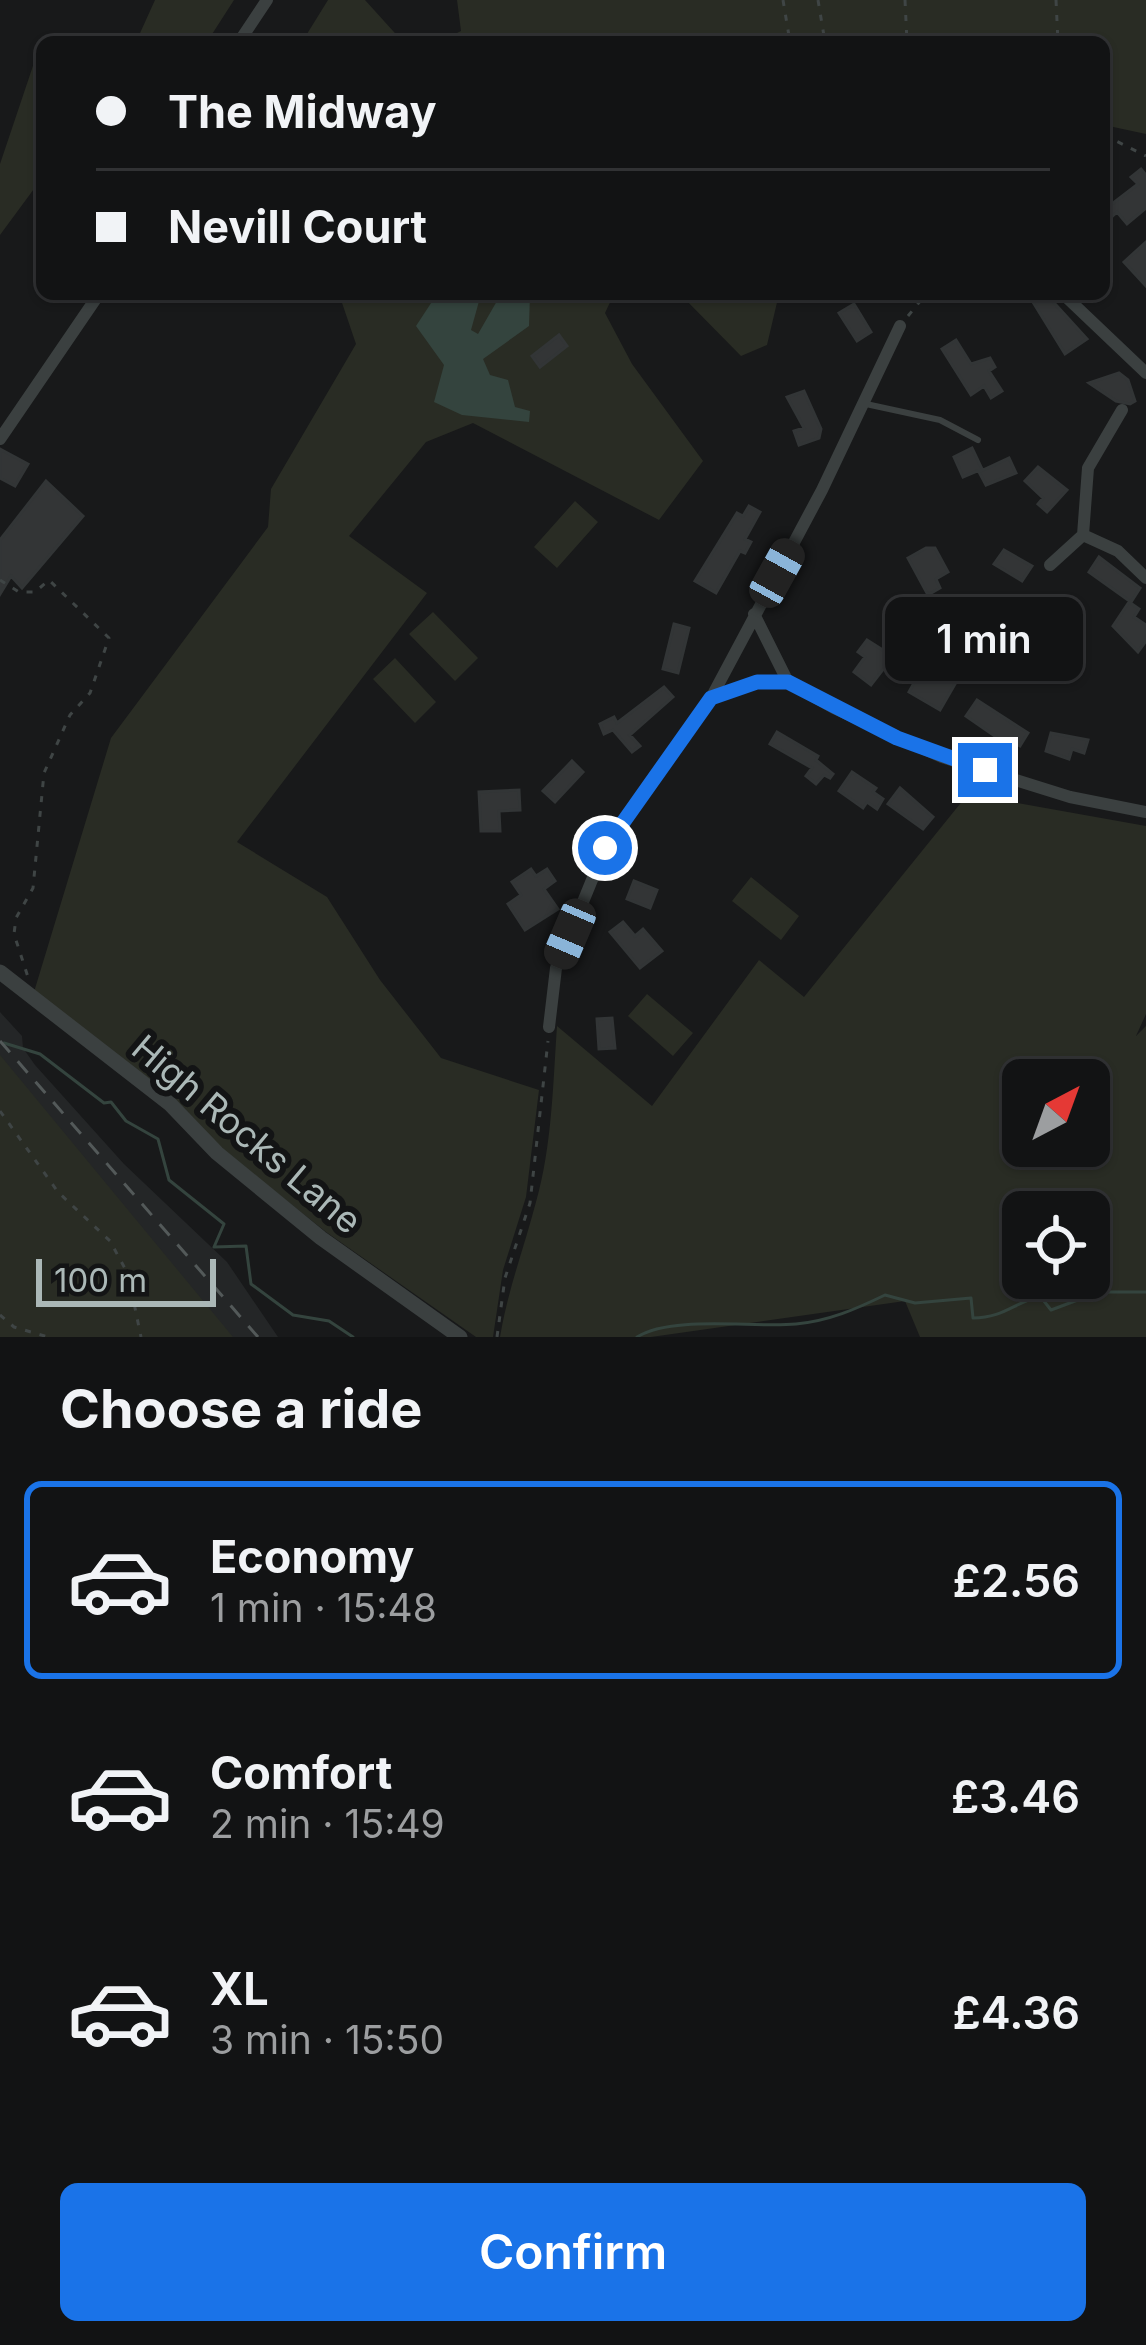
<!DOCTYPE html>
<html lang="en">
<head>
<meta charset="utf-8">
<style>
	:root { --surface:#121314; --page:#1f2022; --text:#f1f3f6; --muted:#9c9ea0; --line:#313234; --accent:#1a73e8 }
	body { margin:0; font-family:Inter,sans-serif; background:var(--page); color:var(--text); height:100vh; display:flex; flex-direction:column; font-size:45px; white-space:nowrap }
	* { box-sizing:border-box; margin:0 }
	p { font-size:39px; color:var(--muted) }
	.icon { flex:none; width:66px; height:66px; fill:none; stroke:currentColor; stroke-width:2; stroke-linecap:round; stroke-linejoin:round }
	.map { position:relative; height:1337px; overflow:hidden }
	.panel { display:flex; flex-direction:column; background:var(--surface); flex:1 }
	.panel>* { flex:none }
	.banner { position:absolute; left:36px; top:36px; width:1074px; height:264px; border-radius:18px; box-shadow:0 3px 9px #0004,0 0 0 3px var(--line); display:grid; align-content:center; height:264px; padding:0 60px; background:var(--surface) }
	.needle { width:78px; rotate:41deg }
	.tools { position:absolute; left:1002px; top:1059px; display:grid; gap:24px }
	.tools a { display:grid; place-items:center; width:108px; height:108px; border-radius:18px; background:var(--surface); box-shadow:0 3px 9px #0004,0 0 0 3px var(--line); font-size:60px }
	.scale { position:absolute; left:36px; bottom:30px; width:180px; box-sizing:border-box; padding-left:12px; border:6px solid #abb8b7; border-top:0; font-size:33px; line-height:42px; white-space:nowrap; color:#abb8b7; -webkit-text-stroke:9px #131415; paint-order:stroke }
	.end { position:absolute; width:54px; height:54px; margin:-27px; border:15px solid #1a73e8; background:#fff; box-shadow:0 0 0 6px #fff }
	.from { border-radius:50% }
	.bubble { position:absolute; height:84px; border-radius:18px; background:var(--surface); box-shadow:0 3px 9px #0004,0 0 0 3px var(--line); font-size:39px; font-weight:600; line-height:84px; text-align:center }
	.car { position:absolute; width:36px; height:72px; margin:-36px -18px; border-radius:15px; box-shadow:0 0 9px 3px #0007; background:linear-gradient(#222 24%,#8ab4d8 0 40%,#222 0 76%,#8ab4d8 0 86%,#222 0) }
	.banner b { display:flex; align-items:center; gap:42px; height:114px; font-size:45px }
	.banner b+b { border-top:3px solid var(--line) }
	.banner i { width:30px; height:30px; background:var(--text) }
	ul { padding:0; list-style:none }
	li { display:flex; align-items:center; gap:36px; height:198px; margin:0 24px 18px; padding:0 36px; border:6px solid transparent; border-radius:18px }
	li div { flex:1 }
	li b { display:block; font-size:45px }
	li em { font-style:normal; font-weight:600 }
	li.current { border-color:var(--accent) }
	li>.icon { width:108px; height:108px; stroke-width:1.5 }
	h2 { padding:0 60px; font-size:54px; line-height:144px }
	.button { display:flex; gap:24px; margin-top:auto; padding:24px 60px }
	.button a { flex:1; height:138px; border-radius:18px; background:var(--accent); color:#fff; font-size:48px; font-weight:600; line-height:138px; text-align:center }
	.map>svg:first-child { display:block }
</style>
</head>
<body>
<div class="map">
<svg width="1146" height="1337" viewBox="0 0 1146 1337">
	<rect width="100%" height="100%" fill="#18191a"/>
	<!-- built -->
	<path fill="#242627" d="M0,1012l22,24 1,12 12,17 89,99 103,98 51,75h-53l-225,-264z"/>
	<!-- green -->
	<path fill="#292c24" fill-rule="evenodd" d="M155,0h79l-27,42h-71z
		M328,0h37l38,42h-101z
		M457,0h689v134l-42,-9v-83h-665l22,-11z
		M41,42l1,136 -42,57v-71z
		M339,294h275l-9,19 27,51 71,97 -44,59 -186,-97 -47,19 -77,94 78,57 -190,249 90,55 53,83 61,78 98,32 -13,107 -23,73 -10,67h-17l-150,-105 -103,-82 -40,-43 -149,-115 77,-254 157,-211 3,-38 85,-145z
		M680,294h99l-12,51 -26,11z
		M575,501l23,21 -41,46 -23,-21z
		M433,612l45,46 -23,23 -46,-47z
		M395,658l41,44 -21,21 -42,-44z
		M968,794l178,32v188l-10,22 10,-10v311h-226l-15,-36 -254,36h-151c8,-48 24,-89 36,-135 16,-56 17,-118 21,-176l95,80 107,-146 45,37zM1023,1080h66v66h-66zM1023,1212h66v66h-66z
		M751,877l48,39 -18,24 -49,-39z
		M647,994l46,39 -20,23 -45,-40z
		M0,1055l233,282h-233z"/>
	<!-- water -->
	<path fill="#34443e" d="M437,294h44l-10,36 7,4 23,-40h29l-1,32 -46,33 7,16 18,5 7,27 15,4 -1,11 -67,-7 -28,-13 10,-37 -28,-39z"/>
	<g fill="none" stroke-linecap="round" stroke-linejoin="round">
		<!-- stream -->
		<path stroke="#34443e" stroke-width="3" d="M4,1043l36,11 64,49 7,-1 15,19 32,18 11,41 55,44 -10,23 32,-1 5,38 42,31 36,6 24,16
			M637,1337c35,-22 116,-9 159,-13 33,-3 60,-15 89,-29l30,8 56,-5 2,20c30,0 41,-15 67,-22l11,14 48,-18h47"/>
	</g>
	<!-- building -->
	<path fill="#333536" stroke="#323536" stroke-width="3" d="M1141,169l5,6v33l-19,16 -10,-12 -13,12v-14l34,-26 -7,-7z
		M1146,242v44l-22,-24z
		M1028,294h18l41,45 -22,15z
		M854,304l17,28 -14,9 -18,-28z
		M559,335l8,11 -27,21 -8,-11z
		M956,340l15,24 19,-6 5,9 -6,4 13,20 -11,7 -7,-12 -13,9 -29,-46z
		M1119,373l9,7 7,21 -5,3 -14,-3 -27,-18z
		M804,391l17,38 -2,9 -20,7 -5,-14 10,-3 -17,-31z
		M972,448l10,21 -19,8 -9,-20z
		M0,449l28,15 -13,22 -15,-8z
		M1009,458l7,15 -30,12 -7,-13z
		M1038,467l29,23 -20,22 -9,-8 5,-6 -18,-17z
		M46,481l37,35 -61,72 -11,-12 -11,18v-54z
		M749,506l11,6 -15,27 6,3 -6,11 -5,-2 -24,42 -21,-12 42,-68 6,3z
		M926,548h9l13,24 -12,7 4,9 -12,7 -20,-37z
		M1004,550l28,16 -10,15 -28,-17z
		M1099,557l41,31 -9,14 -42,-30z
		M1129,602l10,7 -5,8 12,8v16l-8,11 -25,-26z
		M674,624l15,4 -11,45 -15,-4z
		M867,640l54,34 5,-7 29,17 -15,26 -31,-18 5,-9 -26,-20 -17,22 -17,-13 11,-15 -7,-5z
		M664,687l9,10 -43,38 10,11 -8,6 -19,-22 -9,4 -4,-10 14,-7 3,6z
		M977,700l51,33 -8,13 -12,-8 -3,5 -39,-27z
		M777,732l41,24 -2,4 17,14 -3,4 -6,-3 -8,9 -10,-8 6,-8 -42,-24z
		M1051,733l37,7 -4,13 -12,-4 -3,10 -23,-8z
		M572,761l11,11 -28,30 -12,-11z
		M852,772l24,16 -3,4 10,7 -6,10 -10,-7 -4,6 -24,-17z
		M900,788l33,29 -10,12 -35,-25z
		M519,790l1,20 -21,1 1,20h-19l-2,-39z
		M531,869l5,7 11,-7 8,12 -11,8 14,20 -33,21 -17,-26 13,-9 -9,-13z
		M634,881l23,9 -7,18 -23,-9z
		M623,922l12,14 8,-7 19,22 -22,17 -30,-36z
		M612,1018l3,30 -16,1 -2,-30z"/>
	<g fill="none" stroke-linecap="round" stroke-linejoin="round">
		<!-- path -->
		<path stroke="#3f4545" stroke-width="3" stroke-dasharray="6 9" stroke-linecap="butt" d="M783,0l7,42
			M818,0l7,42
			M905,0l2,42
			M1056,0l2,42
			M1104,135l42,21
			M908,316l18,-22
			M0,580l19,12h16l14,-12 60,58 -19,55 -20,22 -26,58 -11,115 -17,30 -2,16 14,43
			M0,1111l58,81 52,49 18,33 13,63
			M0,1315l14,12 34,10
			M497,1337l8,-59 25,-75 18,-162"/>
		<!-- service -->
		<path stroke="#3b4040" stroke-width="6" d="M866,404l74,16 38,20"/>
		<!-- minor -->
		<path stroke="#3b4040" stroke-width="12" d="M239,42l28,-42
			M1063,294l83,79
			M0,439l99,-145
			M1083,535l35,16 28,27
			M1050,565l33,-30 5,-67 34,-58
			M754,614l34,68 46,26 108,49 128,40 76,15
			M711,698l46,-16h31
			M549,1027l7,-59 49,-120 106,-150 111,-208 78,-164"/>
		<!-- tertiary -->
		<path stroke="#3b4040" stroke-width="15" d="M0,972l170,132 47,49 104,85 139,99"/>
		<!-- rail -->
		<path stroke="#535959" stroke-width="3" stroke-dasharray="15 12" stroke-linecap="butt" d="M0,1041l258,296"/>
	</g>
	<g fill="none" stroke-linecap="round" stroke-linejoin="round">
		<!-- route -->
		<path stroke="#1a73e8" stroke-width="15" d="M605,848l106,-150 46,-16h31l109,56 88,32"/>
	</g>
	<g text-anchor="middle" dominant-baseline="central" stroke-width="12" stroke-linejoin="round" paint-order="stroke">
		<!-- street labels -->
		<g font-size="36" fill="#abb8b7" stroke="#131415">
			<text transform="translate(247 1134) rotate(40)">High Rocks Lane</text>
		</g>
	</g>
</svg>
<div class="tools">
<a><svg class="needle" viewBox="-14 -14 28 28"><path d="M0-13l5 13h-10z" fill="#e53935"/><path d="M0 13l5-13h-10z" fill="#9c9ea0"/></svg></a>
<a><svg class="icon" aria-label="locate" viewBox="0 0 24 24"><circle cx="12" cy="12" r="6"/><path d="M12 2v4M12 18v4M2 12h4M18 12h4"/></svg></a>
</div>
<div class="scale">100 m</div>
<i class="end from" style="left:605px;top:848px"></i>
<i class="end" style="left:985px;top:770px"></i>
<div class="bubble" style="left:885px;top:597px;width:198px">1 min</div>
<i class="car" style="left:777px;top:573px;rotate:29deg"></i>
<i class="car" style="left:570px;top:934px;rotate:203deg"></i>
<div class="banner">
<b><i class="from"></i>The Midway</b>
<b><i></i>Nevill Court</b>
</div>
</div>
<section class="panel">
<h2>Choose a ride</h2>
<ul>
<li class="current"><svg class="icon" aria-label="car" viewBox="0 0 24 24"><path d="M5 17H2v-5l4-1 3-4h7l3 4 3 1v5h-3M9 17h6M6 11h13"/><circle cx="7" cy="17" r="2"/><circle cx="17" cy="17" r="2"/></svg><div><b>Economy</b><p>1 min · 15:48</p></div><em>£2.56</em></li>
<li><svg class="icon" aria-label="car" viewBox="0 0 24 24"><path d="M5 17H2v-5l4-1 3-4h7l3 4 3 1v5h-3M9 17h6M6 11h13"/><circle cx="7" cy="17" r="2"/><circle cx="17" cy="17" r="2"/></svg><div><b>Comfort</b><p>2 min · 15:49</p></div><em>£3.46</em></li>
<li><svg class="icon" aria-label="car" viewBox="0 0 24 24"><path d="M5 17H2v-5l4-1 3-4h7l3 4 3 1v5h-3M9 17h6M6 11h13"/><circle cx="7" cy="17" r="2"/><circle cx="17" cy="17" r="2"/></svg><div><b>XL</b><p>3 min · 15:50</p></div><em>£4.36</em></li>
</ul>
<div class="button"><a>Confirm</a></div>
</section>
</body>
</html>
